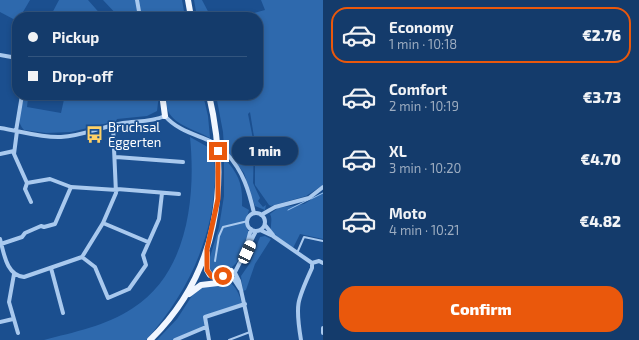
<!DOCTYPE html>
<html lang="en">
<head>
<meta charset="utf-8">
<style>
	:root { --surface:#143b6b; --page:#1d4271; --text:#f1f3f6; --muted:#9dadc1; --line:#33557e; --accent:#ea580c }
	body { margin:0; font-family:"Exo 2",sans-serif; background:var(--page); color:var(--text); height:100vh; display:flex; flex-direction:column; font-size:15px; white-space:nowrap }
	* { box-sizing:border-box; margin:0 }
	p { font-size:13px; color:var(--muted) }
	.icon { flex:none; width:22px; height:22px; fill:none; stroke:currentColor; stroke-width:2; stroke-linecap:round; stroke-linejoin:round }
	.map { position:relative; flex:1; overflow:hidden }
	.sheet { display:flex; flex-direction:column; background:var(--surface); width:316px }
	.sheet>* { flex:none }
	.top-card { position:absolute; left:12px; top:12px; width:251px; height:88px; border-radius:16px; box-shadow:0 2px 6px #0003,0 0 0 1px var(--line); display:grid; align-content:center; height:88px; padding:0 16px; background:var(--surface) }
	.end { position:absolute; width:18px; height:18px; margin:-9px; border:5px solid #ea580c; background:#fff; box-shadow:0 0 0 2px #fff }
	.from { border-radius:50% }
	.bubble { position:absolute; height:28px; border-radius:14px; background:var(--surface); box-shadow:0 2px 6px #0003,0 0 0 1px var(--line); font-size:13px; font-weight:800; line-height:28px; text-align:center }
	.car { position:absolute; width:12px; height:24px; margin:-12px -6px; border-radius:5px; box-shadow:0 0 3px 1px #0007; background:linear-gradient(#fff 24%,#345 0 40%,#fff 0 76%,#345 0 86%,#fff 0) }
	.top-card b { display:flex; align-items:center; gap:14px; height:38px; font-size:15px }
	.top-card b+b { border-top:1px solid var(--line) }
	.top-card i { width:10px; height:10px; background:var(--text) }
	ul { padding:7px 0 0; list-style:none }
	li { display:flex; align-items:center; gap:12px; height:56px; margin:0 8px 6px; padding:0 8px; border:2px solid transparent; border-radius:16px }
	li div { flex:1 }
	li b { display:block; font-size:15px }
	li em { font-style:normal; font-weight:800 }
	li.current { border-color:var(--accent) }
	li>.icon { width:36px; height:36px; stroke-width:1.5 }
	.action { display:flex; gap:8px; margin-top:auto; padding:8px 16px }
	.action a { flex:1; height:46px; border-radius:16px; background:var(--accent); color:#fff; font-size:16px; font-weight:800; line-height:46px; text-align:center }
	main { display:flex; flex:1; min-height:0 }
	.map>svg:first-child { display:block }
</style>
</head>
<body>
<main>
<div class="map">
<svg width="323" height="340" viewBox="0 0 323 340">
	<rect width="100%" height="100%" fill="#1b4f8f"/>
	<!-- green -->
	<path fill="#2e69ad" d="M0,0h30l-10,17h-3v4l-17,-9z
		M59,0h29l15,17h-53z
		M103,0h79l3,17h-66z
		M194,0h8l9,17h-14z
		M261,0h62v185l-17,11 -35,10 -2,-1 -14,-20v-42l-5,-31 -2,2 6,30 -1,39 7,15 -2,3 5,6 3,-2 -1,5 -10,-4 -11,-33 -20,-26 -1,-15 -7,-37h42v-78h-19l26,-7z
		M65,95h94l-2,16 -10,5 -30,3 -1,2 -45,11 -25,1 -22,-3c-9,-9 -3,-20 -1,-31l5,-1 -1,9 34,6z
		M168,95h35l5,21 2,22c-17,-10 -51,-16 -42,-43z
		M190,137l23,13c1,10 3,21 2,31 -3,61 -29,114 -69,159h-102c30,-8 62,-14 89,-32 55,-35 63,-111 57,-171z
		M224,158c15,16 19,27 18,48l7,4 -4,14 4,9c-9,25 -8,32 -33,43l-7,-5 1,-14 9,-30 5,-31z
		M323,192v47l-23,-5 -7,14c-6,-4 -19,-11 -22,-17 -1,-6 2,-11 -1,-17l8,-6 26,-4z
		M265,236l6,3 -16,25 -9,26 -3,1 -2,-15 9,-13 10,-26z
		M229,282c8,5 10,13 13,21l-38,14 1,12 -30,11h-18l20,-21 18,-28 10,-6z"/>
	<g fill="none" stroke-linecap="round" stroke-linejoin="round">
		<!-- stream -->
		<path stroke="#9cc4f0" stroke-width="1" d="M311,199l12,-6
			M288,210l20,-10"/>
		<!-- lane -->
		<path stroke="#a9c9ee" stroke-width="2" d="M297,253l7,-16 19,4
			M215,261l4,-25 4,-9 25,-6
			M229,340l21,-8"/>
		<!-- street -->
		<path stroke="#a9c9ee" stroke-width="4" d="M137,0l3,17
			M0,55l17,3
			M0,128c20,3 41,10 61,9 21,-1 41,-10 62,-14 15,-2 28,-1 42,-7 12,14 29,18 45,25
			M16,131l6,-36
			M17,131l-3,23 13,29 23,-4 21,8 46,3
			M0,154l14,-3
			M227,154c16,17 22,37 27,59
			M116,157l67,5
			M27,183l-2,6 6,13
			M117,189l62,5
			M247 222a9 9 0 1 1 18 0a9 9 0 1 1-18 0Z
			M261,215l14,-8 34,-9 14,-11
			M103,223l45,19
			M265,225l8,10
			M260,230l13,6 39,27v5c-15,33 -17,36 -11,72
			M0,239c4,14 6,36 24,38l58,-20 21,-34 13,-30 -3,-67
			M1,244l21,-7 3,-4 16,-7 3,1 11,-3 16,-37
			M246,248l5,-19
			M82,257l13,10 13,31 21,-9 17,-24 -3,-10 16,-36 3,-26
			M312,263l7,-2 4,2
			M51,268l12,45
			M231,271l4,2 4,8 13,59
			M14,274l-5,28 9,31
			M234,274l22,-43
			M231,275l9,14
			M0,322l13,-3
			M323,328v5
			M175,340l31,-13
			M209,340l-4,-23 40,-13"/>
		<!-- primary -->
		<path stroke="#f0f6ff" stroke-width="6" d="M188,0l3,17
			M165,95l-2,6 2,15
			M207,253v17l3,5 8,3 13,-7
			M189,294l12,-9 17,-2 13,-6
			M150,340c68,-66 80,-156 59,-245"/>
		<!-- street-bridge -->
		<path stroke="#a9c9ee" stroke-width="4" d="M210,141l17,13"/>
	</g>
	<g fill="none" stroke-linecap="round" stroke-linejoin="round">
		<!-- route -->
		<path stroke="#ea580c" stroke-width="5" d="M218,151v48l-11,50v21l5,7 11,-1"/>
	</g>
	<!-- icons -->
	<defs>
		<symbol id="bus-bare" viewBox="-9 -9 18 18"><path d="M-5-6H5V4H4V6H2V4H-2V6H-4V4H-5ZM-3.5-4V0h7V-4ZM-3.5 1.2v1.5H-2V1.2ZM2 1.2v1.5H3.5V1.2Z" fill="#ffd166" stroke="#1b4f8f" stroke-width="2.5" paint-order="stroke"/></symbol>
	</defs>
	<g fill-rule="evenodd">
		<use href="#bus-bare" x="82" y="122" width="25" height="25"/>
	</g>
	<g text-anchor="middle" dominant-baseline="central" stroke-width="3.5" stroke-linejoin="round" paint-order="stroke">
		<!-- poi labels -->
		<g font-size="13" fill="#fff" stroke="#1b4f8f" text-anchor="start">
			<text x="108" y="127">Bruchsal<tspan x="108" dy="15">Eggerten</tspan></text>
		</g>
	</g>
</svg>
<i class="end from" style="left:223px;top:276px"></i>
<i class="end" style="left:218px;top:151px"></i>
<div class="bubble" style="left:232px;top:137px;width:66px">1 min</div>
<i class="car" style="left:247px;top:252px;rotate:25deg"></i>
<div class="top-card">
<b><i class="from"></i>Pickup</b>
<b><i></i>Drop-off</b>
</div>
</div>
<section class="sheet">
<ul>
<li class="current"><svg class="icon" aria-label="car" viewBox="0 0 24 24"><path d="M5 17H2v-5l4-1 3-4h7l3 4 3 1v5h-3M9 17h6M6 11h13"/><circle cx="7" cy="17" r="2"/><circle cx="17" cy="17" r="2"/></svg><div><b>Economy</b><p>1 min · 10:18</p></div><em>€2.76</em></li>
<li><svg class="icon" aria-label="car" viewBox="0 0 24 24"><path d="M5 17H2v-5l4-1 3-4h7l3 4 3 1v5h-3M9 17h6M6 11h13"/><circle cx="7" cy="17" r="2"/><circle cx="17" cy="17" r="2"/></svg><div><b>Comfort</b><p>2 min · 10:19</p></div><em>€3.73</em></li>
<li><svg class="icon" aria-label="car" viewBox="0 0 24 24"><path d="M5 17H2v-5l4-1 3-4h7l3 4 3 1v5h-3M9 17h6M6 11h13"/><circle cx="7" cy="17" r="2"/><circle cx="17" cy="17" r="2"/></svg><div><b>XL</b><p>3 min · 10:20</p></div><em>€4.70</em></li>
<li><svg class="icon" aria-label="car" viewBox="0 0 24 24"><path d="M5 17H2v-5l4-1 3-4h7l3 4 3 1v5h-3M9 17h6M6 11h13"/><circle cx="7" cy="17" r="2"/><circle cx="17" cy="17" r="2"/></svg><div><b>Moto</b><p>4 min · 10:21</p></div><em>€4.82</em></li>
</ul>
<div class="action"><a>Confirm</a></div>
</section>
</main>
</body>
</html>
